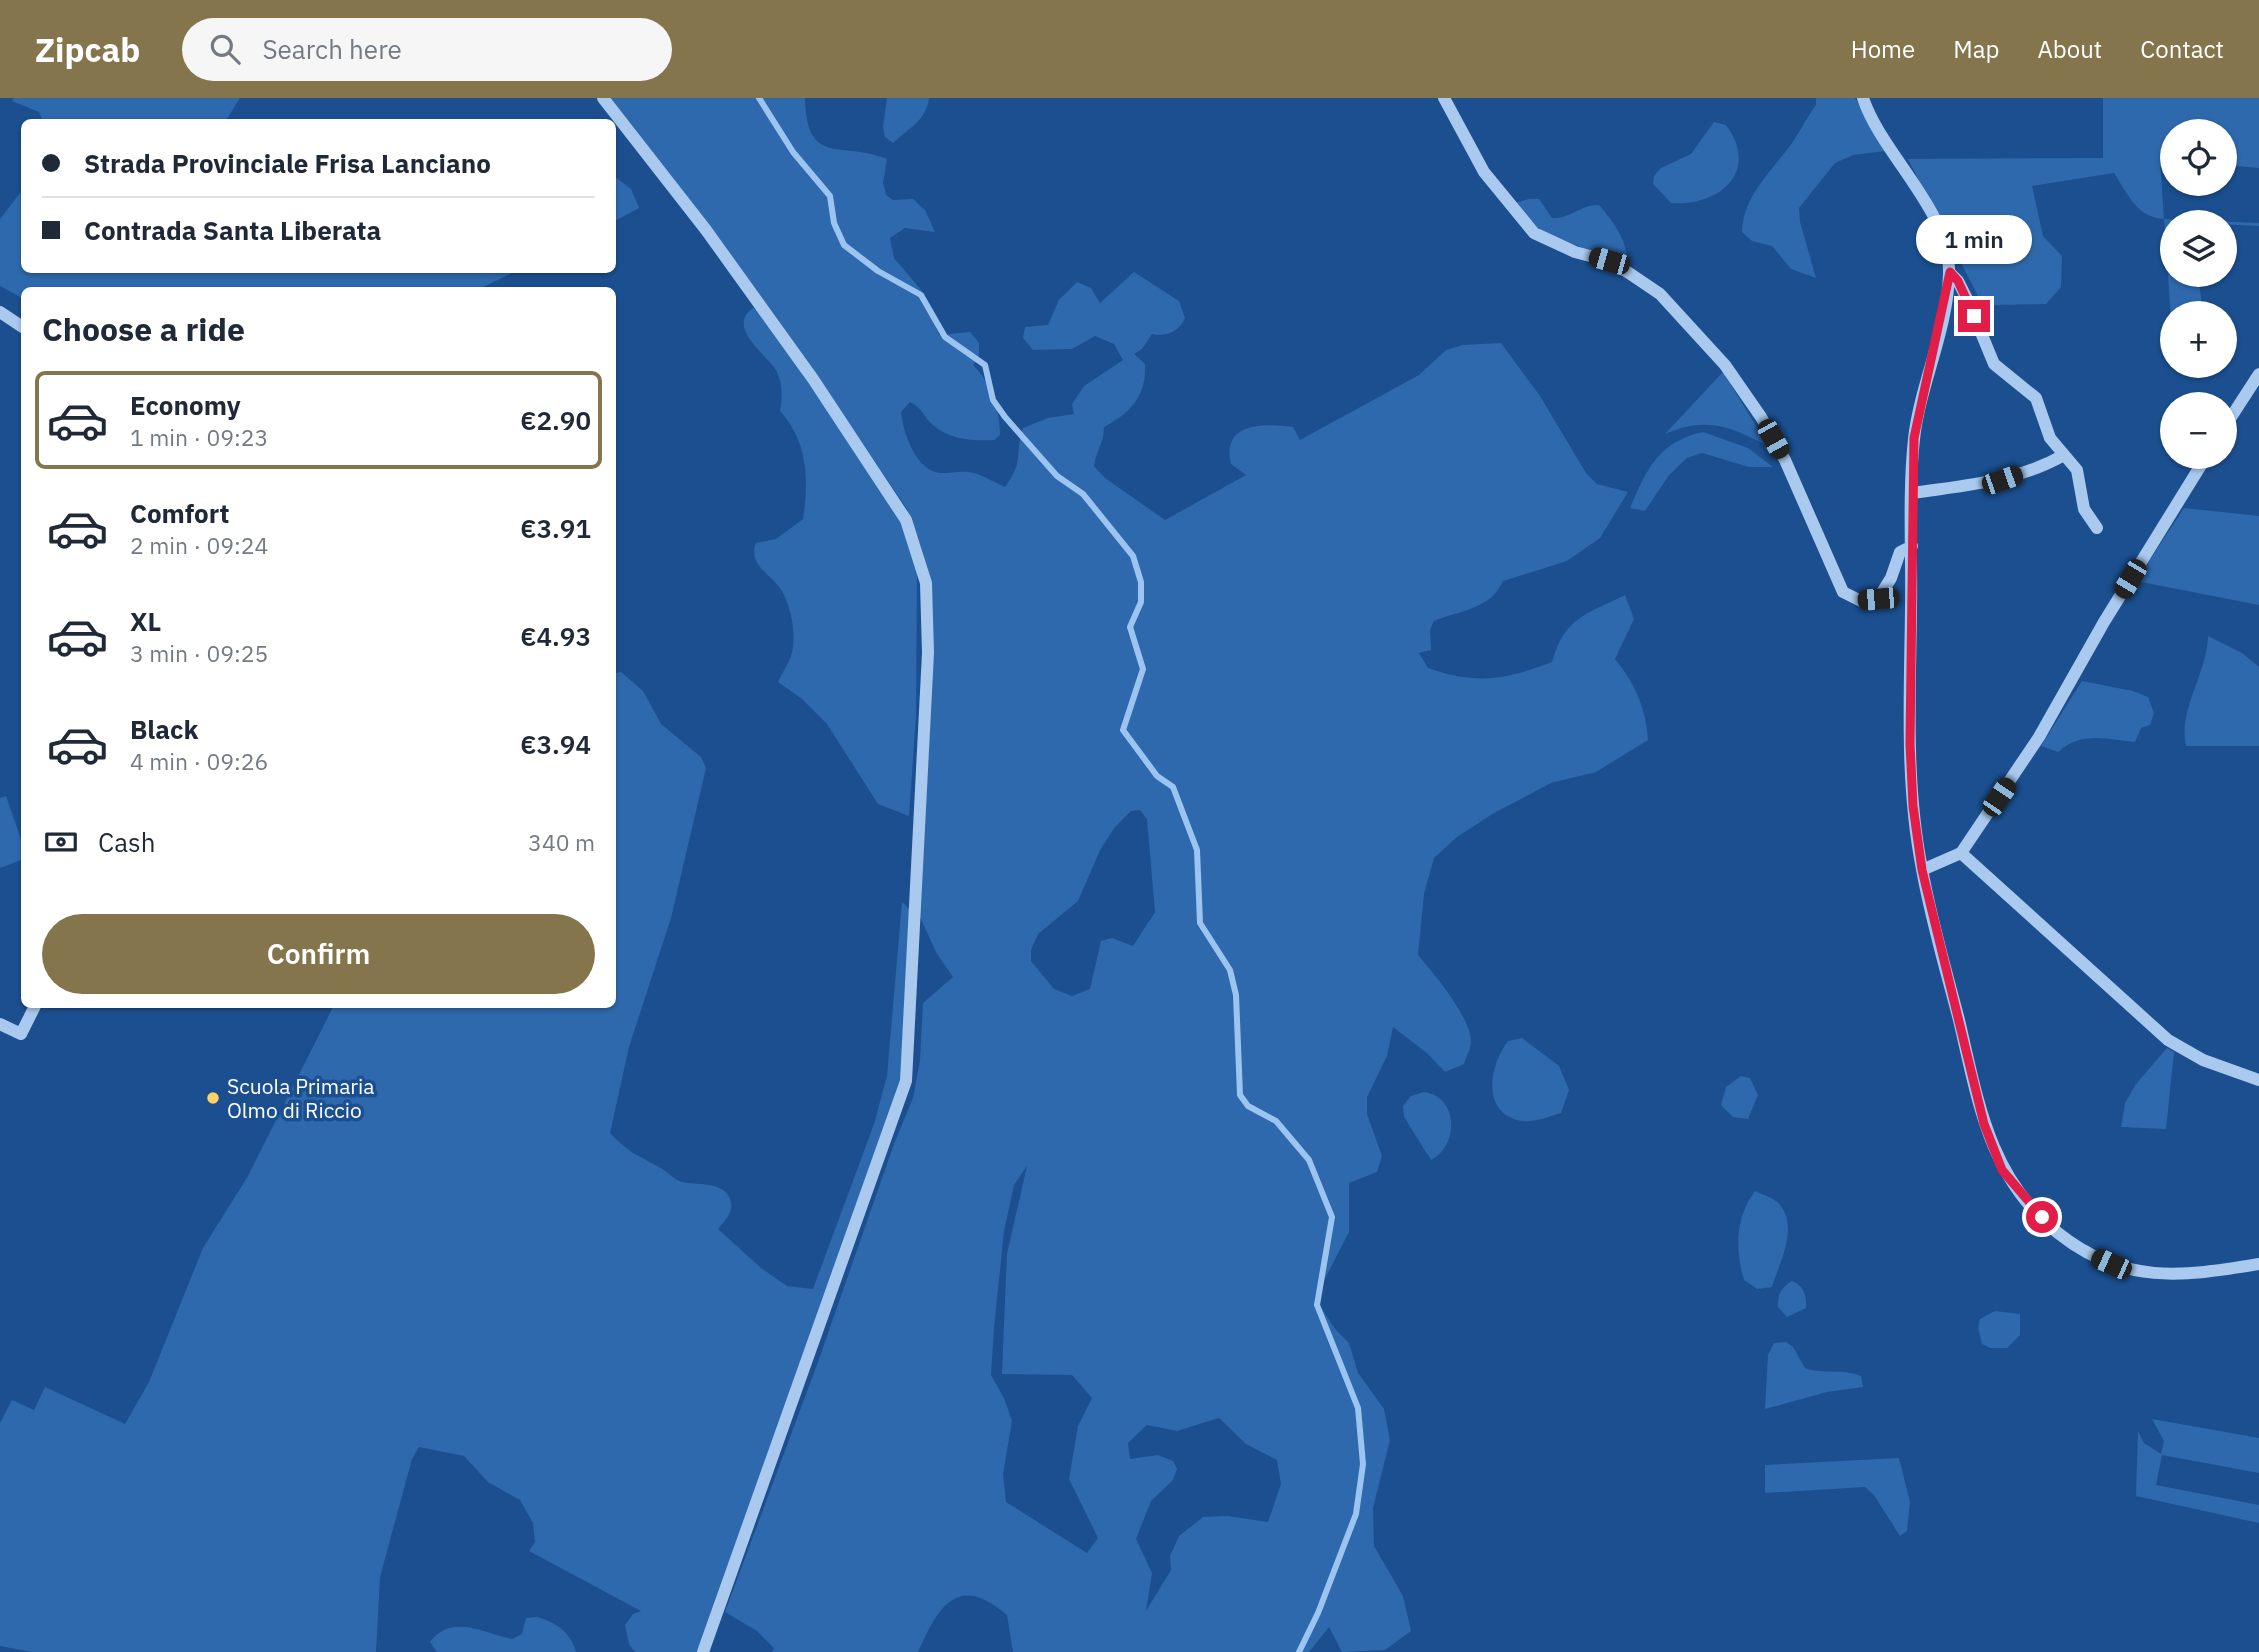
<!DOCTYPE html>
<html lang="en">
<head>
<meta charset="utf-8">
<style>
	:root { --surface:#fff; --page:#f6f6f7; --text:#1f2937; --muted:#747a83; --line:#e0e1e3; --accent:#84754c }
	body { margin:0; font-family:"IBM Plex Sans",sans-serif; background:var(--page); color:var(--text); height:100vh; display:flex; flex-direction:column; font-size:26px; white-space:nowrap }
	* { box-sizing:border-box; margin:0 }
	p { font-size:23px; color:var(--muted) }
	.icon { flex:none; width:38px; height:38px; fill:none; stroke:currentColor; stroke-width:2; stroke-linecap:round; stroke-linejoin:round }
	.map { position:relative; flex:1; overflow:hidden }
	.sheet { position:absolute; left:21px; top:189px; width:595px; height:721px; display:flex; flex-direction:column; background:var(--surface); border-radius:10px; box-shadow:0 2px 5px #0004 }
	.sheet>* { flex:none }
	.guide { position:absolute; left:21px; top:21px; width:595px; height:154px; border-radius:10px; box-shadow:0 2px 5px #0004; display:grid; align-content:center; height:154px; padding:0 21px; background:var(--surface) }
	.buttons { position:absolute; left:2160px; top:21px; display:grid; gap:14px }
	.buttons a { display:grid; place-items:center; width:77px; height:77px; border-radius:50%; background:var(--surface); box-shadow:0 2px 5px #0004; font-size:35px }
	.end { position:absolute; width:32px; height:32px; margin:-16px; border:9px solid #e11d48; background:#fff; box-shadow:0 0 0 4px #fff }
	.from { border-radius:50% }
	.bubble { position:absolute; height:49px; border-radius:24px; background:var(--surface); box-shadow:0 2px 5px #0004; font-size:23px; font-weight:600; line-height:49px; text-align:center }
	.car { position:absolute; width:21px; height:42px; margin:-21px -10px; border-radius:9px; box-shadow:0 0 5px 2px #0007; background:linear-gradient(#222 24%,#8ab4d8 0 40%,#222 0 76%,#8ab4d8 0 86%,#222 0) }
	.guide b { display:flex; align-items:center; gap:24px; height:66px; font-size:26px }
	.guide b+b { border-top:2px solid var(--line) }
	.guide i { width:18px; height:18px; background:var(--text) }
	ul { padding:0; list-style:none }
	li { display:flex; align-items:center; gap:21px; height:98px; margin:0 14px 10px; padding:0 7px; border:4px solid transparent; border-radius:10px }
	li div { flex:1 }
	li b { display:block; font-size:26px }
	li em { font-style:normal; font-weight:600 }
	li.current { border-color:var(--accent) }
	li>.icon { width:63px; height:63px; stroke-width:1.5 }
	h2 { padding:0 21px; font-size:32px; line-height:84px }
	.pay { display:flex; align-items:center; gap:18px; height:77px; padding:0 21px; font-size:26px }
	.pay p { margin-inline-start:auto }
	.primary-button { display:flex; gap:14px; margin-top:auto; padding:14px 21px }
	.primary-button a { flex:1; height:80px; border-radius:42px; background:var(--accent); color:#fff; font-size:28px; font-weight:600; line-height:80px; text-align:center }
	header { display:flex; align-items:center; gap:42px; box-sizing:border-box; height:98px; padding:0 35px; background:var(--accent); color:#fff }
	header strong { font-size:33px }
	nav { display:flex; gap:38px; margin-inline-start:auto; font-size:24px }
	.search { width:490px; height:63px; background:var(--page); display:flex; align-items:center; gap:18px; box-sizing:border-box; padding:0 24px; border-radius:38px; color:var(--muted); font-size:26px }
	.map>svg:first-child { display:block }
</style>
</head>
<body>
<header>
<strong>Zipcab</strong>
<div class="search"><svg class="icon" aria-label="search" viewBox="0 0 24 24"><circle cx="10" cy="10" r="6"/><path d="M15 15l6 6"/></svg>Search here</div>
<nav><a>Home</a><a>Map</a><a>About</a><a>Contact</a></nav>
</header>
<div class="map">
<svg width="2259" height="1554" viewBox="0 0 2259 1554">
	<rect width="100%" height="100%" fill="#1b4f8f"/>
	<!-- green -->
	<path fill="#2e69ad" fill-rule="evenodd" d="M14,0h226l-15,24h-182l-4,-10 -27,-11z
		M604,0h201c2,70 35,42 82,61l-4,24 3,12 7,5 20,-1 12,11 10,22 -30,-4 -15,10 4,20 28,33 17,44 31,-3 9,11v12l-6,10c18,18 27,44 27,70l-6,5c-21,1 -44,0 -61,-15 -10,-8 -10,-17 -23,-23l-9,10c2,20 15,60 40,61 12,0 21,-3 33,0 11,3 21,10 31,14 20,-27 9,-32 18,-59l25,-10 26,-4 -2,-10 12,-18 39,-26 -9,-16 -19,-8 -23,13 -39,1 -10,-12 2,-11 23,-2 11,-25 18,-18 14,6 9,15 34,-31 45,29 6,17c-6,14 -19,19 -33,16l-10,15 -8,5 11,10c2,31 -14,49 -41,63 0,16 -8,24 -10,39l11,12 60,42 81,-45 -15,-11c-10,-42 33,-41 62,-37l7,13 119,-65 27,-25 17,-5 38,-2 39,53 46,77 11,11 31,8 -28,46 -33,23 -64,20c-13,29 -43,29 -69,40l-4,9 1,20 -12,3 9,15c49,17 76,12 124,-6 13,-45 33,-47 73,-67l9,24 -19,40c20,24 31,50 33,81l-52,32 -45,11 -57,30 -37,24 -23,21 -10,36 -6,61c16,19 53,62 53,87 0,6 -5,15 -7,22l-19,8 -17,-18 -35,-27 -6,29 -20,41v17l15,42 -5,16 -28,11v49l-34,66 20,31 14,14 9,30 26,36 6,31 -17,68 1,38 29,50 8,35 -26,19 -43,2 -13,-25 -20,25h-296l-6,-37c-49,-42 -68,-10 -89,37h-146l2,-4 -17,-17 -32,-19 93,-250 76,-218 19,-46 7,-37 3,-58 30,-26 -16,-23 -17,-37 10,-329 -9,-41 -14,-38 -52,-77zM1140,712l7,9 8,93 -22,34 -21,-8 -11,3 -11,48 -18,7 -18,-7 -23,-28v-11l7,-16 40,-33 22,-51 15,-23 16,-16zM1027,1068l-20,88 -5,120 70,1 20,23 -14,28 -9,53 29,59 -11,15 -81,-51 -3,-28 9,-53 -8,-23 -13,-23 3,-47 10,-97 10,-46zM1219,1320l27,26 31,16 4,24 -13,38 -40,-6 -25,1 -24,19 -9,20 1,14 -25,41 6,-38 -16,-34 15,-38 22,-21 4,-11 -4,-8 -15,-6 -28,4 -2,-16 19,-18 30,6z
		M887,0h42c-3,23 -20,30 -36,45l-8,-6 -2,-10z
		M1816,0h39l30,53 -32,4 -18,8 -36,45 1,14 16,56 -25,-9 -19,-23 -20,-5 -10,-9c1,-35 27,-58 47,-85 10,-13 17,-29 27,-42z
		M2103,0h156v70l-35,-3v-34h-52v31l-12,-1 4,58 95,4v3l-87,-4v53h26l5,38h-31v20l-8,-114c-27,-1 -37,-26 -50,-46l-82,13 11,50 19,20 -1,31 -15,17 -53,1 -15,-9 -70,-137 195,-1z
		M1714,24l12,3c35,47 -8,82 -55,78l-18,-19 1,-8 7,-8 30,-14z
		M613,77l18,14 8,19 -26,14z
		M24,90v82h494l-41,20h-453v9l-24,-13v-67z
		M1529,101h10l13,19c18,1 30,-14 47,-13 13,15 31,38 27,58l-92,-33 -19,-27z
		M753,210l7,4 143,210 14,51 -1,143 -7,100 -31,-12 -51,-80 -25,-25 -24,-17c5,-11 14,-23 15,-35 2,-18 -2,-38 -10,-54 -9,-18 -36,-27 -27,-50l20,-4 27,-20c6,-39 5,-77 -23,-108 2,-14 3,-26 -3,-39 -9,-17 -52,-44 -24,-64z
		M1723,274l46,75c-37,-21 -64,-31 -104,-13z
		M1703,334l45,16 25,19h-24l-47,-14 -15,5 -18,17 -24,36 -15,-3c17,-39 28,-66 73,-76z
		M2184,410l75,8v89l-123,-24z
		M2208,538l34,17 17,14v79h-73c-8,-38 21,-71 22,-110z
		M621,574l22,19 18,33 40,33 5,11 -35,150 -42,129 -19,86c19,20 26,21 49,34 8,4 14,12 23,15 14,3 38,0 46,13 9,14 -2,24 -10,34l43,39 26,18 26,3 61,-165 13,-48 15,-174 8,8 -7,161 -6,31 -200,550h-62l-6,-8 -4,-19 8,-11 8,-3 -112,-60 6,-9 -2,-19 -13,-23 -32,-18 -24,-26 -45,-9 -7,12 -32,118 -4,75h-345l-31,-6v-223l12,-23 22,10 11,-23 80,37 24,-42 54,-134 45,-72 86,-171 278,-1v-330z
		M2082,583l51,10 15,6 6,16 -4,12 -9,3 -6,14c-29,-3 -54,-11 -77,10l-17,-6z
		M6,698l18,52v11l-24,9v-70z
		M1522,940l37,28 10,24 -8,23c-13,4 -30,11 -44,7 -37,-11 -26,-57 -9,-79z
		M2167,950l7,4 -8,77 -45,-2 4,-24 11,-19z
		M1741,978l9,2 8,17 -10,24 -15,-2 -12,-12 5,-18z
		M1424,994c34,4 36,53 7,68l-27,-43 -1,-11 8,-10z
		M1755,1093c8,4 20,7 25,14 19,24 -1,58 -8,82l-15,2 -13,-9c-9,-31 -9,-62 11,-89z
		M1792,1183c12,4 15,16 14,27l-19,9 -9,-10c-1,-11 3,-20 14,-26z
		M1995,1213l25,3v21l-13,13h-17l-8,-4 -4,-16 2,-9z
		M1786,1244l7,5 12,21c19,7 37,0 56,8l2,11 -36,5 -62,17 3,-54 6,-12z
		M2152,1321l107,19v35l-97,-18 -6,30 103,20v18l-123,-27 2,-65 6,12 17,11 3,-13z
		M1899,1360l11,44 -3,29 -7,5 -26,-41 -9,-8 -100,6v-28z
		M537,1519c18,5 34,15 39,35h-139l-7,-10c22,-29 53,-9 82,-3l10,-5 4,-16z"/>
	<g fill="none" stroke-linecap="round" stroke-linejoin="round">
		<!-- stream -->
		<path stroke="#9cc4f0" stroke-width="6" d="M759,0l34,54 37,44 4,27 10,22 34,26 43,24 24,42 40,28 8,35 12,17 52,59 26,18 50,62 8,26v20l-11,25 13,42 -20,61 34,46 16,11 24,63 3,73 30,47 6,25 4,100 8,11 28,15 33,39 23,57 -15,88 41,103 5,56 -7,50 -38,99 -19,39"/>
		<!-- minor -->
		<path stroke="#a9c9ee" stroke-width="12" d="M603,0l103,132 107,149 93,141 20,63 2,70 -22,428 -203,571
			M1444,0l40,74 50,61 41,19 34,9 20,12 31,21 65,71 36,52 24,43 58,132 18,9 17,-2 13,-21 9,-26 12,-6
			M1863,0c19,57 88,113 86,175 -1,57 -29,111 -35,166 -6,56 -2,114 -3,170 -1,86 -6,174 11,260 9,51 24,101 37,151 19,81 30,158 99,213 65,52 124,44 201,31
			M1949,174l9,9 10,20 26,63 42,34 14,40 27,32 7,39 13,19
			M0,214l24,16
			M2224,330l35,-54
			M1913,395c53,-8 103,-11 151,-38
			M1961,755l207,187 35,20 56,20
			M1922,772l39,-17 78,-116 65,-115 102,-165
			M0,926l21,10 15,-30"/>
	</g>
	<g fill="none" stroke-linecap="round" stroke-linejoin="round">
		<!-- route -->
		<path stroke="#e11d48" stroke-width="9" d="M1974,218l-16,-35 -8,-9 -36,166 -4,306 3,62 9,64 62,254 18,46 40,47"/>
	</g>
	<!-- markers -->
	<circle fill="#ffd166" stroke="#1b4f8f" stroke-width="2.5" cx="213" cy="1000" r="7"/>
	<g text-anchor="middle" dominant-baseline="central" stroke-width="7" stroke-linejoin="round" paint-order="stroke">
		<!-- poi labels -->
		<g font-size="21" fill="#fff" stroke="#1b4f8f" text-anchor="start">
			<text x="227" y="988">Scuola Primaria<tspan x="227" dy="24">Olmo di Riccio</tspan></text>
		</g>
	</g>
</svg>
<div class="buttons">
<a><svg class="icon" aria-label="locate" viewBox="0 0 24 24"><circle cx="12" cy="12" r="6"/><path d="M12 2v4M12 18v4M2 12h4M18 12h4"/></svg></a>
<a><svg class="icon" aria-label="layers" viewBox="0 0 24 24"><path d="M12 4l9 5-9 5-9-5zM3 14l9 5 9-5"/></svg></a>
<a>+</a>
<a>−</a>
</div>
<i class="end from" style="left:2042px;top:1119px"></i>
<i class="end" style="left:1974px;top:218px"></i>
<div class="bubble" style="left:1916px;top:117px;width:116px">1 min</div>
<i class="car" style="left:1609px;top:163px;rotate:286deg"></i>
<i class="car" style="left:1773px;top:341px;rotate:151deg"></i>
<i class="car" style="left:2002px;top:382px;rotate:71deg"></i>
<i class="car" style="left:2130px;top:481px;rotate:211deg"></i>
<i class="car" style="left:1878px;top:501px;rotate:265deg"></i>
<i class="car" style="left:1999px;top:699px;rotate:34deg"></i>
<i class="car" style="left:2111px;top:1166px;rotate:294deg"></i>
<div class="guide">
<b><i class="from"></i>Strada Provinciale Frisa Lanciano</b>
<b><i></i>Contrada Santa Liberata</b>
</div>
<section class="sheet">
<h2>Choose a ride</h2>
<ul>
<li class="current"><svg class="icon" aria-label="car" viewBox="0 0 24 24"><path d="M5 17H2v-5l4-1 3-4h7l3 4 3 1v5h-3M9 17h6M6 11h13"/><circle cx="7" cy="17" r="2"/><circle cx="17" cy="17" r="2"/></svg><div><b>Economy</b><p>1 min · 09:23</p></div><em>€2.90</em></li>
<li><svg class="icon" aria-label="car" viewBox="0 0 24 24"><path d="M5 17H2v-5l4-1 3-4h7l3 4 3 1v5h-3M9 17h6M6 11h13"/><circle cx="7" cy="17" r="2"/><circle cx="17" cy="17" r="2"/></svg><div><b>Comfort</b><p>2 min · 09:24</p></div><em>€3.91</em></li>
<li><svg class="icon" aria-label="car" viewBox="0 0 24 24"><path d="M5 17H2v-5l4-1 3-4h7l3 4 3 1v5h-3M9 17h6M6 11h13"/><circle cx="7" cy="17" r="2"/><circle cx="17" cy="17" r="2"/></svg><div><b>XL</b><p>3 min · 09:25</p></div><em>€4.93</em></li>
<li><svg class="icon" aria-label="car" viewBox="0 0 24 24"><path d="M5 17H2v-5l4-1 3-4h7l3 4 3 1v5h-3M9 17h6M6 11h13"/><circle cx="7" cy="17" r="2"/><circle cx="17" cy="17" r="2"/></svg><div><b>Black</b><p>4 min · 09:26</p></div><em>€3.94</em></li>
</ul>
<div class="pay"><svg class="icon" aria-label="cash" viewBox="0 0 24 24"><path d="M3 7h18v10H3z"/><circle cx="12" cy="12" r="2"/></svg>Cash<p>340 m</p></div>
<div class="primary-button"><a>Confirm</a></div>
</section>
</div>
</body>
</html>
